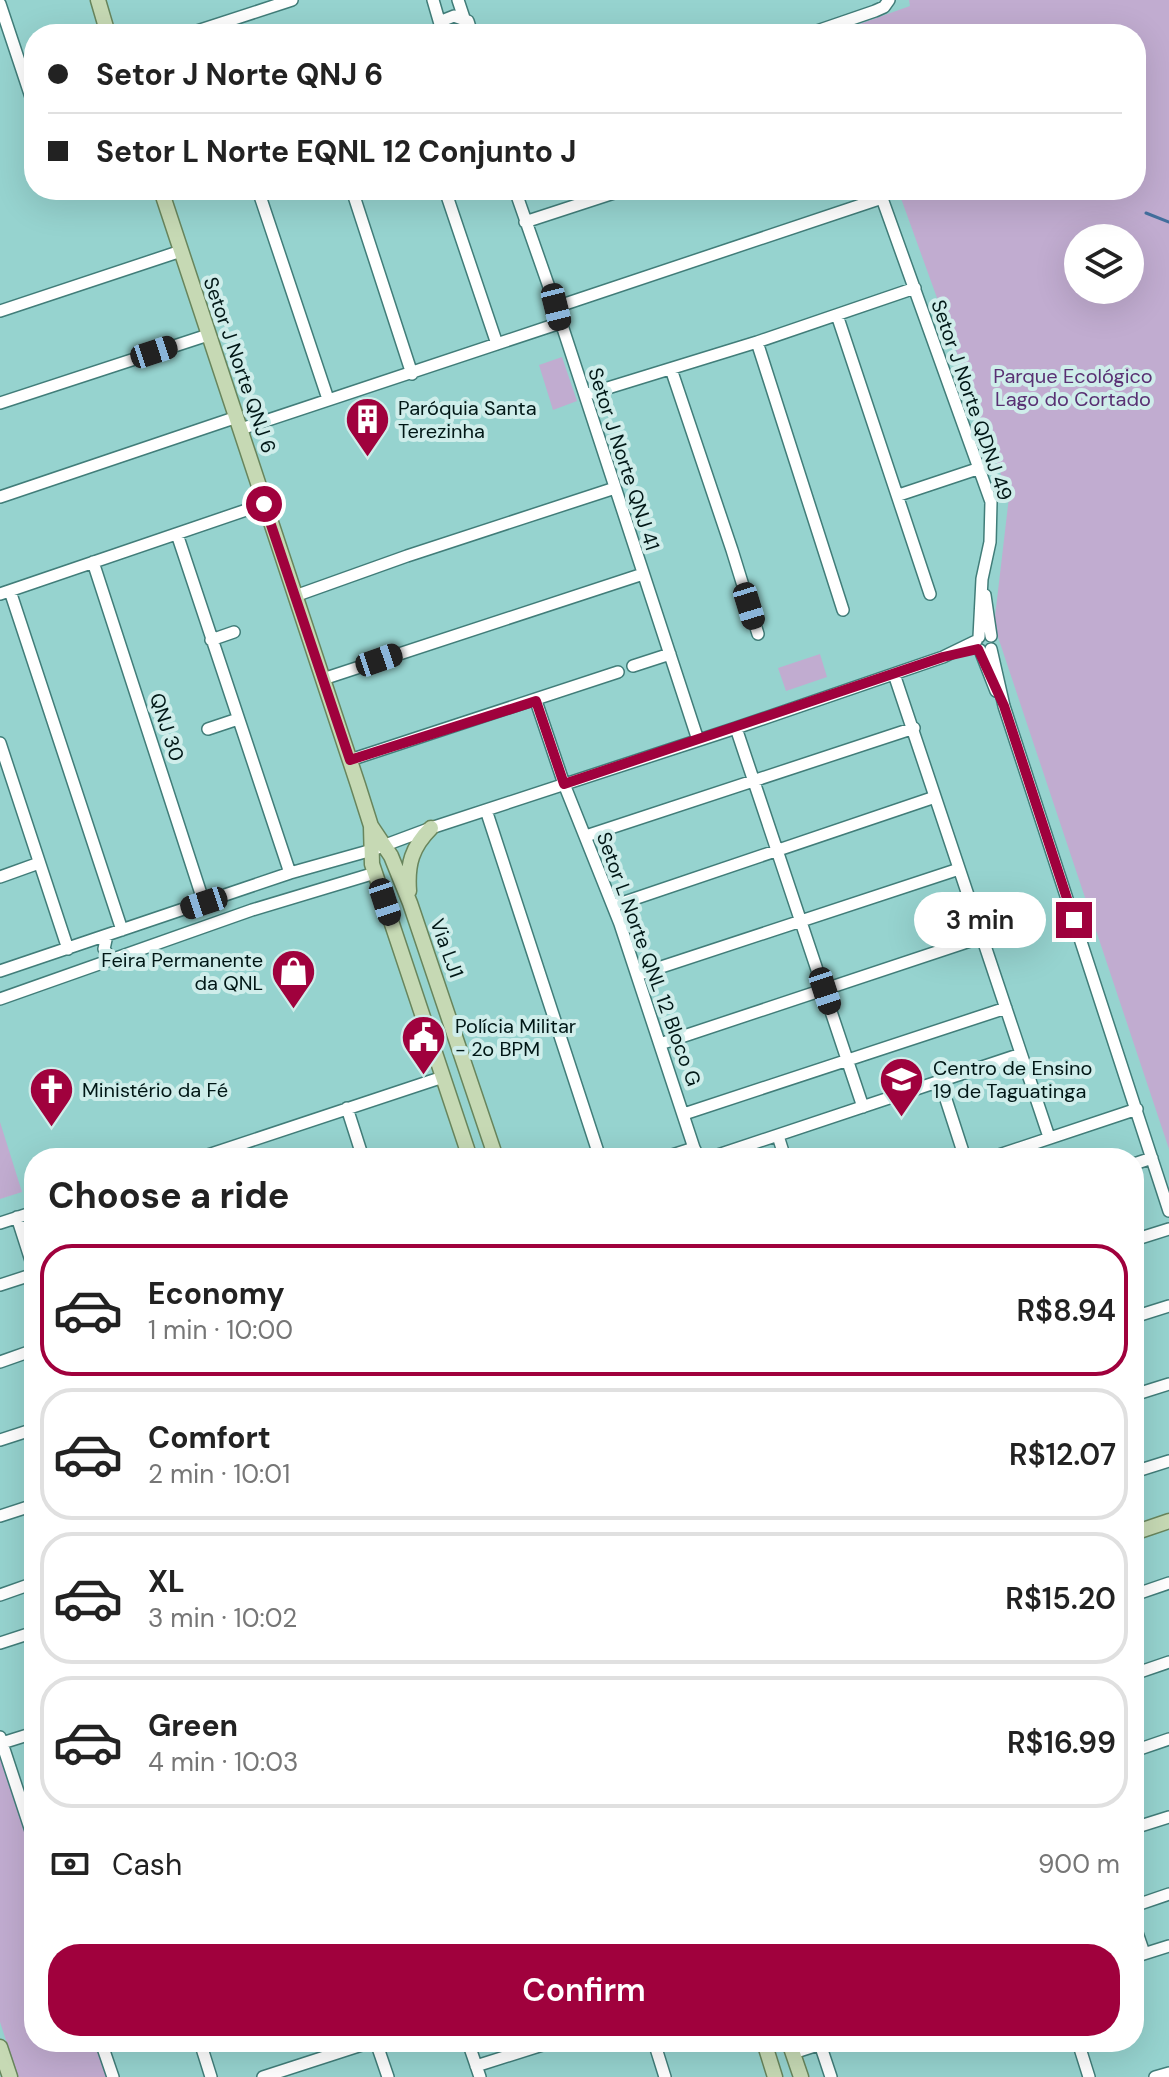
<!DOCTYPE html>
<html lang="en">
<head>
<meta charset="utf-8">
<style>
	:root { --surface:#fff; --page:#f2f2f2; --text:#222; --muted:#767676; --line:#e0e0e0; --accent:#a0013d }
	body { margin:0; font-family:"DM Sans",sans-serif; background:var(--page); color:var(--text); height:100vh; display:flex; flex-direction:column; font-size:30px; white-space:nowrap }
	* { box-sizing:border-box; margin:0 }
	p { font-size:26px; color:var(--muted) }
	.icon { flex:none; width:44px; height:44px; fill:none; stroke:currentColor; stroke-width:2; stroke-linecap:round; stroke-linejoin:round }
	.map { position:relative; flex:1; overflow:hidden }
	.side { position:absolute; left:24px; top:1148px; width:1120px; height:904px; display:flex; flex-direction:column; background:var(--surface); border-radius:32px; box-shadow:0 8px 32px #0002 }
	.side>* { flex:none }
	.top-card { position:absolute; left:24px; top:24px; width:1122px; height:176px; border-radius:32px; box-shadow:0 8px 32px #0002; display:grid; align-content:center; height:176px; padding:0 24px; background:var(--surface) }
	.tools { position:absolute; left:1064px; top:224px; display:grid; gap:16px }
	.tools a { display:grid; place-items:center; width:80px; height:80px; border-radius:50%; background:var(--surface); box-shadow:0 8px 32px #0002; font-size:40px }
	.end { position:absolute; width:36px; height:36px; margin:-18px; border:10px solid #a0013d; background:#fff; box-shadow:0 0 0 4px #fff }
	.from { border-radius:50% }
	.bubble { position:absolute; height:56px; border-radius:28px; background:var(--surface); box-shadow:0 8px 32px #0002; font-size:26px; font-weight:600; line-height:56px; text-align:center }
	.car { position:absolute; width:24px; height:48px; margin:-24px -12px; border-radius:10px; box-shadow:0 0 6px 2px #0007; background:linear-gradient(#222 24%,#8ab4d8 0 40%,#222 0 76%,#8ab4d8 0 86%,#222 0) }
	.top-card b { display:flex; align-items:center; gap:28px; height:76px; font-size:30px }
	.top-card b+b { border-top:2px solid var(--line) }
	.top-card i { width:20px; height:20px; background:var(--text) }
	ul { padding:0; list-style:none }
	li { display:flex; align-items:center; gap:24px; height:132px; margin:0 16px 12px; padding:0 8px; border:4px solid var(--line); border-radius:32px }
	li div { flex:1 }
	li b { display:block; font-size:30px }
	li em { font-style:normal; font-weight:600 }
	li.active { border-color:var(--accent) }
	li>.icon { width:72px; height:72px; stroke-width:1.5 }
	h2 { padding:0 24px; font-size:36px; line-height:96px }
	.pay { display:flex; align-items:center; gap:20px; height:88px; padding:0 24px; font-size:30px }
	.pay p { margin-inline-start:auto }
	.action { display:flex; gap:16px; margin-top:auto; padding:16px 24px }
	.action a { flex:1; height:92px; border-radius:32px; background:var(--accent); color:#fff; font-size:32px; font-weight:600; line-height:92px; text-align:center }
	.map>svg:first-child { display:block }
</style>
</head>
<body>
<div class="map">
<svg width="1169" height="2077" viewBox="0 0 1169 2077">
	<rect width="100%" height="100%" fill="#96d3cf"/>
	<!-- green -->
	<path fill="#c1acd0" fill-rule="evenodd" d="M909,0h260v1149l-175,-524 15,-128 -111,-307h238v-156h-295l-1,-3 70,-25zM1078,238h52v52h-52z
		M562,357l15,44 -24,9 -14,-45z
		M820,654l7,23 -41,14 -8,-23z
		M0,1122l22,70 -22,7z
		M0,1752l34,103v187h62l12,35h-90l-18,-55z"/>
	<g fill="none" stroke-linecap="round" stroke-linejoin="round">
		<!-- stream -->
		<path stroke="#426e9c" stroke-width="3" d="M1146,213l23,9"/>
		<defs>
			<path id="minor" d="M433,0l7,24
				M458,0l6,18
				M0,4l33,99
				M188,34l104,-34
				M438,34l6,-14 10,-4 14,5 4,13
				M808,34l67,-23 9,-4 5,-7
				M258,190l70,209
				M352,190l60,184
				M445,190l52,154
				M515,190l41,117 142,433
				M879,190l112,312 -1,40 -8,37 -3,58
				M525,222l98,-32
				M556,307l326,-109
				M0,311l181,-60
				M837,315l93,279
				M757,342l86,268
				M671,369l61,181 26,84
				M585,395l172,-53 158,-54
				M0,403l208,-68
				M241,429l319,-106
				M899,495l81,-27
				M0,497l237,-80
				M177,534l113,339
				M93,562l111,341
				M10,591l112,339
				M0,594l264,-90
				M985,595l6,41
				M295,596l112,-40 208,-68
				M211,640l23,-8
				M991,649l13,57 165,505
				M980,650l16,41
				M633,666l37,-12
				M894,674l155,463
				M323,679l320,-105
				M536,701l28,83 56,140 74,224 3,6 6,4
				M736,728l127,379
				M208,729l30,-10
				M0,743l68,206
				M350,760l268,-88
				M486,810l114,348
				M586,836l328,-108
				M0,877l39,-14
				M613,906l322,-109
				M107,935l-3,14 8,11
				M0,971l290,-98 82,-23 59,-22 305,-100 207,-71 33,-16
				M637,975l322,-106
				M0,999l252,-89 123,-37
				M660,1044l322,-107
				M940,1081l25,77
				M347,1108l16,50
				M684,1114l322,-106
				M778,1136l7,22
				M199,1158l244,-81
				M663,1158l31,-10
				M709,1158l312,-104
				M990,1158l147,-49
				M1134,1164l18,-6
				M17,1217l17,53
				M0,1223l34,-11
				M1134,1240l35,-11
				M0,1285l34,-11
				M1134,1317l35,-11
				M0,1362l34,-12
				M1134,1395l35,-11
				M0,1440l34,-11
				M1134,1472l35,-11
				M0,1516l34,-11
				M0,1595l34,-12
				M1134,1595l35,-12
				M0,1643l34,-11
				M1134,1674l35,-12
				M0,1737l34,103
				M2,1743l32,-10
				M1134,1751l35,-12
				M1134,1828l35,-11
				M1134,1906l35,-12
				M1134,1924l10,29
				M1134,1957l35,-11
				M101,2042l12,35
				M200,2042l11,35
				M376,2042l12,35
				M468,2042l12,35
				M654,2042l11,35
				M1078,2042l11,35
				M820,2044l11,33
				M793,2053l34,-11
				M476,2066l76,-24
				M263,2077l108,-35
				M1155,2077l14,-4"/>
			<path id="major" d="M98,0l10,34
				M161,190l197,595 13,41 1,38 98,294
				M371,826l20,30 19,47 86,255
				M409,891c-2,-27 3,-44 22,-63
				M1134,1533l35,-12
				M764,2042l11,35
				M789,2042l12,35
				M0,2047l10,30"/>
		</defs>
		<!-- minor casing -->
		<use href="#minor" stroke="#417d79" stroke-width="14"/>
		<!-- major casing -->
		<use href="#major" stroke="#68855c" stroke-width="17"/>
		<!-- minor -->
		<use href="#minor" stroke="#fff" stroke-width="11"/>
		<!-- major -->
		<use href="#major" stroke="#c6d9b4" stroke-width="14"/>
	</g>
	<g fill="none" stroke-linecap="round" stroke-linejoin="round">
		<!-- route -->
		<path stroke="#a0013d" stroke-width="10" d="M264,504l86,256 186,-59 28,83 379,-127 35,-8 26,57 70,214"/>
	</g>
	<!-- icons -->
	<defs>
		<symbol id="building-pin" viewBox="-11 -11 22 30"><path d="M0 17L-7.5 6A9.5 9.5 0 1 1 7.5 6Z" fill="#a0013d" stroke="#cfedea"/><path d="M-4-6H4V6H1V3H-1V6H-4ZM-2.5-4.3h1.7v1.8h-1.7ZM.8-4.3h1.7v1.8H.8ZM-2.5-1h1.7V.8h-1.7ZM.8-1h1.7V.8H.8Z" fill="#fff"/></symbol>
		<symbol id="shop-pin" viewBox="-11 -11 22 30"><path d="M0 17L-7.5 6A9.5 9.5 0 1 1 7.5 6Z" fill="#a0013d" stroke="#cfedea"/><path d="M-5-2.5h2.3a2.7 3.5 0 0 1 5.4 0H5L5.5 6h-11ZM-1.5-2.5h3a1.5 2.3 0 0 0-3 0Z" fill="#fff"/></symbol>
		<symbol id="civic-pin" viewBox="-11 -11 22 30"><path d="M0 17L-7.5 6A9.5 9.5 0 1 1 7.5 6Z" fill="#a0013d" stroke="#cfedea"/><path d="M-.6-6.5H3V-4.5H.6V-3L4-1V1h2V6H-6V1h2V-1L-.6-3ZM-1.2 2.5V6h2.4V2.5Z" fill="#fff"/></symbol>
		<symbol id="school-pin" viewBox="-11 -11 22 30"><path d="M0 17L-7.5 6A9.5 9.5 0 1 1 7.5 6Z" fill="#a0013d" stroke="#cfedea"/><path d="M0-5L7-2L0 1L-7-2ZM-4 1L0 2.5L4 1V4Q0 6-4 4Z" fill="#fff"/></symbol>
		<symbol id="church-pin" viewBox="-11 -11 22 30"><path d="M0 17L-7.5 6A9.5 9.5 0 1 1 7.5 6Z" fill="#a0013d" stroke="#cfedea"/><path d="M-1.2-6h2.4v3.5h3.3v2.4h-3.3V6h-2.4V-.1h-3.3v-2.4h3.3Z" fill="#fff"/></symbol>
	</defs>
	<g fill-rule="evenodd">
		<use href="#building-pin" x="342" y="394" width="51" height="69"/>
		<use href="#shop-pin" x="268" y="946" width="51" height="69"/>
		<use href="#civic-pin" x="398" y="1012" width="51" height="69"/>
		<use href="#school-pin" x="876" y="1054" width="51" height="69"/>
		<use href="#church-pin" x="26" y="1064" width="51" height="69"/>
	</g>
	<g text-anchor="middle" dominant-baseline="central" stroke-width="8" stroke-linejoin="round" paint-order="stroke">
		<!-- street labels -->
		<g font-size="20" fill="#011716" stroke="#cfedea">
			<text transform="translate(240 365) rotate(71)">Setor J Norte QNJ 6</text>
			<text transform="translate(972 400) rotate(71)">Setor J Norte QDNJ 49</text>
			<text transform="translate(624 459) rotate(72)">Setor J Norte QNJ 41</text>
			<text transform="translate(167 727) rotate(72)">QNJ 30</text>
			<text transform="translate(447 948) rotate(70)">Via LJ1</text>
			<text transform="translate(649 959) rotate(70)">Setor L Norte QNL 12 Bloco G</text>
		</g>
		<!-- park labels -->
		<g font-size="20" fill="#593073" stroke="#cfedea">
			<text x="1073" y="376">Parque Ecológico<tspan x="1073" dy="23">Lago do Cortado</tspan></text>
		</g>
		<!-- poi labels -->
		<g font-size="20" fill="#011716" stroke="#cfedea" text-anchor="start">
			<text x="398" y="408">Paróquia Santa<tspan x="398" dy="23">Terezinha</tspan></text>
			<text x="263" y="960" text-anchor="end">Feira Permanente<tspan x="263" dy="23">da QNL</tspan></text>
			<text x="455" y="1026">Polícia Militar<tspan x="455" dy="23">- 2o BPM</tspan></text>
			<text x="933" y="1068">Centro de Ensino<tspan x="933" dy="23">19 de Taguatinga</tspan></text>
			<text x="82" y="1090">Ministério da Fé</text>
		</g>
	</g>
</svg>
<div class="tools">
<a><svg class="icon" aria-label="layers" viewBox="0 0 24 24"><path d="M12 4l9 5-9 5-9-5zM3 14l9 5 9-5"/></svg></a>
</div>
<i class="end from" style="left:264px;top:504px"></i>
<i class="end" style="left:1074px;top:920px"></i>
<div class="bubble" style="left:914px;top:892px;width:132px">3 min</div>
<i class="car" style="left:556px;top:307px;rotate:166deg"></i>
<i class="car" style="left:154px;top:352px;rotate:72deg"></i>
<i class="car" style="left:749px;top:606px;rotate:163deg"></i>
<i class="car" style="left:379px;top:660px;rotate:71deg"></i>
<i class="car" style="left:385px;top:902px;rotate:162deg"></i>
<i class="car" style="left:204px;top:903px;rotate:252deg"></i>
<i class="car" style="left:825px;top:991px;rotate:162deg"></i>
<div class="top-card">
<b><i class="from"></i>Setor J Norte QNJ 6</b>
<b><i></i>Setor L Norte EQNL 12 Conjunto J</b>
</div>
<section class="side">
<h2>Choose a ride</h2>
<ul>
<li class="active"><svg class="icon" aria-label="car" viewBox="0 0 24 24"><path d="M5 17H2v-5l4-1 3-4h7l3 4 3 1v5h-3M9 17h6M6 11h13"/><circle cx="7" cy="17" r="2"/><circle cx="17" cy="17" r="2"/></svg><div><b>Economy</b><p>1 min · 10:00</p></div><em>R$8.94</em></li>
<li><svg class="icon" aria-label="car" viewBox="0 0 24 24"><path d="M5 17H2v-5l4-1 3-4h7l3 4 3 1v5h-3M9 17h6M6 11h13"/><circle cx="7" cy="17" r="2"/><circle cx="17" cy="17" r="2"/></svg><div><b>Comfort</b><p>2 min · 10:01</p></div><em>R$12.07</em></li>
<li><svg class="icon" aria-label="car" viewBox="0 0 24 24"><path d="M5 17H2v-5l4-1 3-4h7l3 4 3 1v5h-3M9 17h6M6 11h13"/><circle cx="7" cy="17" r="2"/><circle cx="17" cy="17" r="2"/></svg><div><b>XL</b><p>3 min · 10:02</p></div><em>R$15.20</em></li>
<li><svg class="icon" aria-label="car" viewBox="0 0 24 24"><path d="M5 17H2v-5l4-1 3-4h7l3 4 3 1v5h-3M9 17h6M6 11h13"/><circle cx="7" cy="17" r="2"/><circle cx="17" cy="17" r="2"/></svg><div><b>Green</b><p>4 min · 10:03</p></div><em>R$16.99</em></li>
</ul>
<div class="pay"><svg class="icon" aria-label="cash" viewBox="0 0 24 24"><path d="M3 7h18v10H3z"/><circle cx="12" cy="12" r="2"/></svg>Cash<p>900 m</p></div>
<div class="action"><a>Confirm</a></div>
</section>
</div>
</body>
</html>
